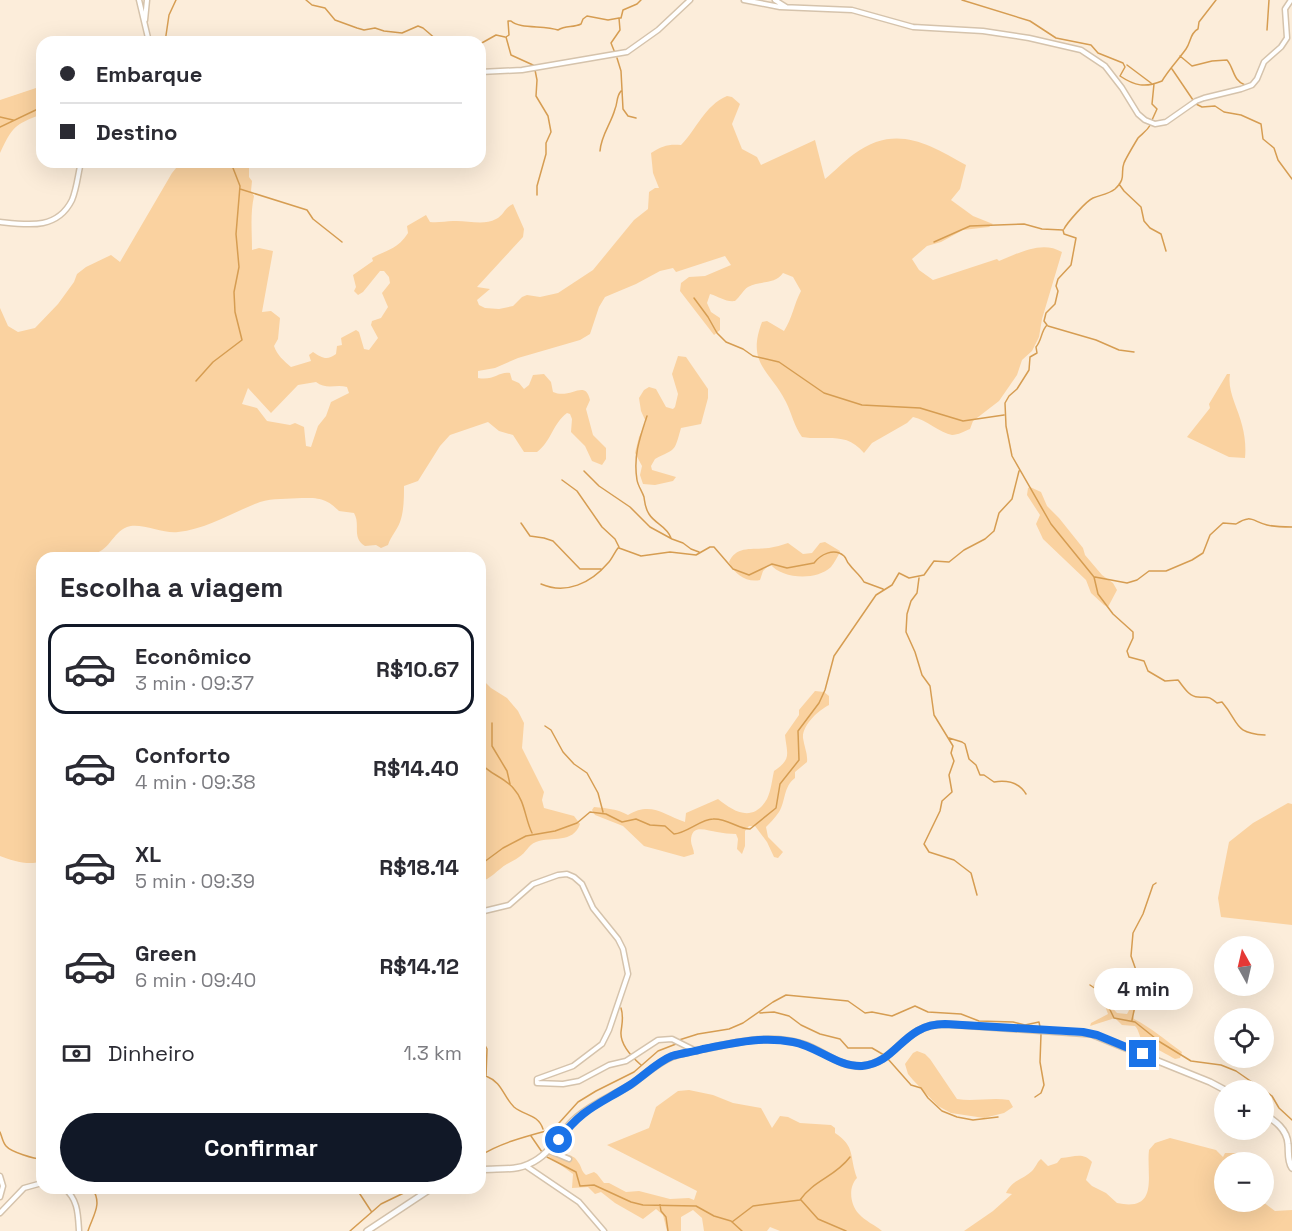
<!DOCTYPE html>
<html lang="pt">
<head>
<meta charset="utf-8">
<style>
	:root { --surface:#fff; --page:#f7f7f7; --text:#2b2b33; --muted:#7c7c81; --line:#e1e1e2; --accent:#111827 }
	body { margin:0; font-family:"Space Grotesk",sans-serif; background:var(--page); color:var(--text); height:100vh; display:flex; flex-direction:column; font-size:22px; white-space:nowrap }
	* { box-sizing:border-box; margin:0 }
	p { font-size:20px; color:var(--muted) }
	.icon { flex:none; width:33px; height:33px; fill:none; stroke:currentColor; stroke-width:2; stroke-linecap:round; stroke-linejoin:round }
	.map { position:relative; flex:1; overflow:hidden }
	.details { position:absolute; left:36px; top:552px; width:450px; height:642px; display:flex; flex-direction:column; background:var(--surface); border-radius:18px; box-shadow:0 6px 24px #0002 }
	.details>* { flex:none }
	.hud { position:absolute; left:36px; top:36px; width:450px; height:132px; border-radius:18px; box-shadow:0 6px 24px #0002; display:grid; align-content:center; height:132px; padding:0 24px; background:var(--surface) }
	.needle { width:39px; rotate:352deg }
	.controls { position:absolute; left:1214px; top:936px; display:grid; gap:12px }
	.controls a { display:grid; place-items:center; width:60px; height:60px; border-radius:50%; background:var(--surface); box-shadow:0 6px 24px #0002; font-size:30px }
	.end { position:absolute; width:27px; height:27px; margin:-14px; border:8px solid #1a73e8; background:#fff; box-shadow:0 0 0 3px #fff }
	.from { border-radius:50% }
	.bubble { position:absolute; height:42px; border-radius:21px; background:var(--surface); box-shadow:0 6px 24px #0002; font-size:20px; font-weight:700; line-height:42px; text-align:center }
	.hud b { display:flex; align-items:center; gap:21px; height:57px; font-size:22px }
	.hud b+b { border-top:2px solid var(--line) }
	.hud i { width:15px; height:15px; background:var(--text) }
	ul { padding:0; list-style:none }
	li { display:flex; align-items:center; gap:18px; height:90px; margin:0 12px 9px; padding:0 12px; border:3px solid transparent; border-radius:18px }
	li div { flex:1 }
	li b { display:block; font-size:22px }
	li em { font-style:normal; font-weight:700 }
	li.active { border-color:var(--accent) }
	li>.icon { width:54px; height:54px; stroke-width:1.5 }
	h2 { padding:0 24px; font-size:27px; line-height:72px }
	.pay { display:flex; align-items:center; gap:15px; height:66px; padding:0 24px; font-size:22px }
	.pay p { margin-inline-start:auto }
	.action { display:flex; gap:12px; margin-top:auto; padding:12px 24px }
	.action a { flex:1; height:69px; border-radius:36px; background:var(--accent); color:#fff; font-size:24px; font-weight:700; line-height:69px; text-align:center }
	.map>svg:first-child { display:block }
</style>
</head>
<body>
<div class="map">
<svg width="1292" height="1231" viewBox="0 0 1292 1231">
	<rect width="100%" height="100%" fill="#fcedda"/>
	<!-- green -->
	<path fill="#fad2a0" fill-rule="evenodd" d="M42,86v28c-28,11 -29,12 -42,39v-53z
		M727,96l5,1 8,7 -8,20 10,25 15,8 4,8 54,-25 10,39c10,-8 18,-17 29,-25 41,-30 73,-11 112,11l-6,24 -9,11 22,16 20,8 -4,3 -26,3 -22,12 -14,4 -15,13 7,11 14,10 64,-21 2,2c20,-8 43,-21 63,-9l-20,67 -3,18 -7,14 -10,9 -5,15 -18,26 -26,20 -3,8c-5,2 -12,6 -18,6 -12,-2 -25,-15 -39,-18l-6,6 -35,20 -8,10c-18,-22 -38,-12 -62,-16 -8,-11 -10,-23 -16,-35 -16,-32 -40,-38 -24,-80l5,-1 17,10c8,-12 10,-27 17,-40l-8,-14 -10,-4c-8,12 -23,7 -35,14 -5,3 -8,10 -13,14 -10,1 -15,-4 -25,-7l-3,9 4,9 9,6v12l-6,5 -34,-44 1,-8 8,-6 16,-1 26,-11 -6,-9 -49,16 -3,-4 -13,3 -24,13 -31,13 -6,10 -9,27 -10,6 -62,18 -23,10 -17,3v7c16,3 21,-7 32,-5l2,7 7,3 5,6 5,-4 4,-10 11,-1 7,8 2,10c18,8 32,-14 37,8l-4,9 7,26 13,13v11l-4,6 -10,-4 -7,-15 -14,-14 1,-13 -2,-5 -3,-1c-14,10 -16,29 -30,39h-13l-11,-17 -14,-4 -11,-9 -38,13 -10,11 -22,35 -14,5c0,12 0,25 -4,36 -3,8 -9,14 -12,23l-7,3 -5,-3 -11,1c-14,-9 -4,-21 -11,-33l-15,-2c-13,-13 -20,-13 -37,-13 -14,1 -29,0 -42,4 -27,10 -53,27 -82,30 -15,2 -38,-10 -51,-5 -15,6 -18,25 -35,27l-1,4h-49v303c-12,5 -30,0 -42,-5v-548l8,18 10,6 17,-4 23,-24 16,-22 3,-8 9,-7 25,-12 9,7 52,-89 9,-11h68v15l3,4 -1,10 3,5c-4,18 -2,35 -2,54l7,-2 14,3 -11,61 9,-1 9,7 -2,21 -4,7c3,9 10,15 17,21l20,-6 -2,-6 4,-3c9,6 14,9 23,2l1,-8 5,-1 -1,-7 15,-8 3,2 5,17 5,1 9,-12 -7,-13 1,-4 9,-3 7,-11 -6,-14 8,-10 -1,-6 -5,-6h-4l-17,21 -5,3 -4,-4 2,-4 -3,-12 20,-14 -1,-3c16,-9 25,-8 36,-25l-1,-7 19,-11 4,7c9,1 15,-1 23,-1 14,-1 30,5 43,-2 8,-4 8,-11 17,-15l11,25 -1,8 -46,50 13,2 -13,11 2,5 6,3 14,1 14,-3 9,-9 5,-2 13,2 18,-4 35,-23 41,-50 14,-11 1,-17 6,-4h4l-6,-15 -2,-20c11,-7 17,-9 30,-8 16,-16 23,-39 46,-49zM316,382c10,8 20,2 31,5l2,6 -18,9 -5,14 -8,10 -7,21 -5,-1 -2,-19 -9,-4 -5,2 -23,-4 -10,-13 -15,-4 6,-16 23,25 27,-28z
		M678,356l8,1 22,32v9l-7,26 -20,4c-7,25 -5,20 -26,31l-4,7 1,4 24,7 -3,4 -18,4 -12,-1 -3,-9 2,-9 -7,-13 4,-16 7,-15 -5,-11 -2,-13 5,-8 5,-3 7,2 10,18 7,2 2,-2 3,-13 -6,-20z
		M1227,374h3c-3,17 8,34 12,51 3,11 4,22 3,33l-16,-1 -42,-20 23,-29 -1,-4z
		M1030,487l11,5 6,14 12,12 24,30 2,7 17,20 11,8 4,7 -9,17 -4,-2 -13,-12 -5,-13 -43,-41 -7,-15 4,-9 -13,-20 1,-7z
		M825,542l15,9c-1,4 -6,12 -9,16 -15,14 -49,12 -61,-3l-7,7 -3,9c-13,3 -26,-6 -31,-18 7,-17 25,-12 40,-14 6,-1 13,-3 19,-5l15,11 9,-1 8,-10z
		M480,677l11,11 16,10 11,13 6,12 -2,25 22,44 -2,8 2,8 30,8 6,8c-7,20 -28,12 -44,18 -8,3 -10,11 -17,15 -4,3 -8,5 -12,7 -10,6 -16,15 -27,18z
		M815,691l9,1 5,4v9c-10,5 -27,20 -26,33 1,8 5,16 4,24l-12,10v6c-12,9 -9,23 -16,34 -4,6 -9,11 -13,15l2,10 15,15 -5,6 -4,-1 -7,-15 -12,-16h-6l-4,5v15l-3,8 -5,-5 1,-10 -2,-5c-6,0 -13,-1 -19,-2 -10,-1 -26,-9 -26,9 0,4 3,8 3,13l-10,3 -40,-11 -21,-20 -28,-11 -3,-5 2,-3c12,1 23,2 34,8 23,-14 36,0 57,7l1,-9 32,-14c16,13 35,24 49,0 4,-8 5,-19 7,-28 18,-12 13,-17 11,-36l14,-20v-5z
		M1288,803l4,1v121l-71,-8 -3,-19 11,-56 24,-19z
		M1133,974h3c6,15 2,28 -3,42l1,3c18,9 32,22 48,33l-2,6 -5,1c-5,-3 -31,-17 -33,-19 -3,-4 -3,-10 -7,-14l-13,-1 -7,-7 -25,8 1,-3 17,-9 -8,-21 -7,-8 5,-2 9,19 10,11 10,1c7,-11 5,-26 3,-38z
		M917,1051l8,3 5,5 27,40c17,3 34,-2 52,1l4,7 -9,6 -20,5 -33,-5 -13,-7 -25,-26 -5,-6 -3,-10 8,-11z
		M689,1090l24,5 20,8 28,5 11,20 8,-12 8,1 12,6 31,2 4,3v5c21,14 14,23 22,45 -9,9 -7,27 2,36 6,7 16,11 23,17h-102l-10,-4 -3,4h-63l-2,-13 -9,-8 -12,7v14h-14l-4,-16 -7,-6 -13,10 -28,-16 -14,-11 -6,2 -7,-7 -16,1 1,-14 -26,-19 4,-4c9,4 22,1 27,11 4,5 3,9 8,13l8,-3 3,2 7,9h5l17,9 13,-1 31,8 19,-1 5,2 3,-9 -90,-46 42,-17 7,-21 22,-16z
		M1170,1138l46,12 7,7 2,-4h13l2,2 -2,7h-14v40h39l12,9 17,-1v21h-328l29,-20 19,-17 -6,-1c6,-13 18,-14 26,-22 4,-4 5,-9 9,-12l7,7 9,-3 4,-5c12,0 21,-7 31,4l-6,18 6,6 14,7 11,10c43,9 29,-28 32,-53l6,-7z"/>
	<g fill="none" stroke-linecap="round" stroke-linejoin="round">
		<!-- stream -->
		<path stroke="#d69d52" stroke-width="1.5" d="M306,0l6,5 13,3 10,12 22,8 7,2 11,-2 9,3 18,2 16,-7 5,2 14,12 24,-3 12,5
			M962,0l68,21 26,17 35,7 7,8 25,10 2,4 -5,9c15,10 25,12 42,5 7,-12 17,-22 24,-32 5,-7 4,-16 12,-20l1,-7 17,-22
			M1267,30l2,-30
			M167,37l8,5
			M165,42l4,-27 7,-15
			M480,44l16,-9 9,2
			M615,53l-4,-10 9,-13 -1,-12h2l2,-8 14,-6 4,-4
			M1180,56l12,10 20,-5 15,-1c7,8 6,21 18,25
			M617,58l4,13 2,38 5,7 8,2
			M533,65l-22,-10 -5,-18 3,-2 -1,-14h3c8,8 34,4 47,9 8,-5 15,-2 23,-6l2,-5 4,-3 21,4 11,-2
			M1127,65l24,18
			M1172,69l21,31
			M535,70l2,10 -1,16 12,20 3,16 -5,11v11l-9,32v9
			M1196,104l6,3 13,-1 9,6 17,3 20,9 2,15 11,9 4,12 14,19
			M0,117l13,3
			M1152,120l5,-11 -5,-5 2,-20
			M0,127l42,-20
			M600,151c1,-16 11,-27 15,-42 3,-7 1,-12 6,-18
			M1119,184l5,7 17,16 3,14 6,7 11,6 5,17
			M240,189l67,21 6,9 29,23
			M1064,229c3,-6 22,-28 29,-31 7,-3 16,-4 22,-9 12,-11 5,-16 9,-26 2,-5 11,-20 14,-25 5,-5 9,-7 13,-14
			M934,242l36,-16 54,-2 18,5 21,1 1,4 12,4 -5,27 -13,14 -2,7 2,5 -3,13 -9,9 -2,8 3,4c-6,6 -5,15 -11,22l1,6 -7,4 -1,13 -12,19 -8,7 -4,7 1,23 6,30 39,68 43,53 4,17 15,20 20,18v6l-6,13 2,6 15,4 4,10 17,10 13,-1c5,6 11,17 20,17 11,1 9,-2 19,6l5,-1c18,21 11,31 43,33
			M694,298l14,19 9,16 9,9 17,7 10,7 26,6 45,31 38,12 58,3 43,13 41,-6
			M1048,326l48,14 23,10 15,2
			M196,381l17,-19 29,-22 -7,-28 -1,-20 5,-25 -3,-33 4,-48 -7,-18v-6
			M647,416c-7,21 -14,40 -10,64 1,6 5,11 7,17 1,7 1,11 5,17 6,10 18,12 22,24
			M584,471l15,15 31,21 20,20 22,12 11,4 8,6 8,3
			M562,480l15,11 25,36 13,12 4,8
			M521,523l9,13 14,2 9,3 27,28h21
			M619,548l22,8 29,-4 26,3 14,-8h4l19,22 16,6 23,-11 15,4 27,-5c6,-8 20,-16 30,-7 3,3 2,5 5,8 5,7 11,11 15,18l19,7
			M1095,577l32,6 10,-3 12,-9h17l26,-11 11,-7 7,-18 13,-12 13,1c15,-10 16,-3 31,1 8,2 17,2 25,2
			M919,578l-2,15 -6,8 -4,13 -1,18 9,20 7,23 8,11 4,29 19,31 -2,7 3,8 -5,14 3,17 -10,9 -2,10 -16,33 5,8 25,8 17,13 6,22
			M541,584c25,11 50,-1 67,-21 4,-4 6,-10 10,-15
			M492,723v23l15,25 3,13
			M545,726l6,4 12,22 11,12 13,9 11,20 5,19
			M949,738l13,4 3,2 4,15 7,6 4,10h4l10,7c13,-2 25,0 32,12
			M480,762c8,12 25,15 34,27 11,12 11,30 18,44
			M480,865l23,-17 23,-12 29,-5 22,-8 13,-11 16,2 16,8 14,-3 14,6 15,1 9,8c13,-1 27,-15 39,-15 14,-1 25,10 37,10l26,-21 4,-24 19,-24 -1,-29 21,-28 6,-13 9,-34 42,-61 16,-10 7,-12 10,5 15,-3 10,-14 15,1 15,-12 21,-11 9,-8 5,-18 13,-14 7,-28
			M1090,985l12,8 12,25 21,4 25,20 31,19 30,4 15,6 36,25 7,12 13,12
			M621,1008c3,9 1,15 0,24 -1,13 11,25 20,33
			M760,1013l14,-1 15,4 12,9 19,9 20,5 8,9h24l12,7
			M1132,1020l6,-28 -1,-19 -6,-17 2,-23 10,-19 10,-29 3,-2
			M480,1036l7,13 -1,27c17,7 16,19 28,31 11,9 24,7 29,22
			M679,1040l19,-6 31,-5 14,-6 30,-21 13,-7 62,6 17,12 7,-1 20,4 23,-10 13,6 33,2 18,7 34,1 12,3 14,-3 1,5
			M888,1059l23,26 10,3 7,10 14,13 15,6 16,3 25,-3
			M1035,1097l6,-4 3,-8 -4,-23 1,-28
			M0,1132c2,5 3,11 6,14 5,6 28,13 36,13
			M531,1136l11,16
			M480,1156c21,-14 52,-21 77,-28l2,-5 19,-21 18,-11 38,-19 24,-21 18,-7
			M547,1157l29,15 4,14 14,-1 37,17 12,3 53,1 18,10 17,5 11,10
			M356,1188l15,23
			M801,1200l17,19 28,12
			M660,1205l1,6 5,6 2,14
			M732,1222l21,-16 47,-6c14,-20 35,-23 50,-43
			M88,1231c5,-16 15,-27 4,-43
			M350,1231l31,-27 33,-16"/>
		<defs>
			<path id="street" d="M139,0l10,42
				M744,0l36,7 72,3 61,17 70,4 46,7 52,12 24,16 17,22 16,26 7,6 10,4 11,-2 30,-21 8,-3 37,-9 11,-4 5,-6 7,-17 17,-15 6,-9 -2,-29 6,-9
				M775,0l11,7
				M145,20l2,-20
				M480,72l42,-2 105,-18 31,-22 32,-30
				M0,222c28,3 57,8 72,-22 5,-12 6,-26 9,-38
				M480,912l29,-7 24,-21 25,-9 9,-1 7,3 8,7 11,24 25,31 5,10 5,25 -19,56 -7,14 -29,22 -36,13v4l26,1 16,-3 30,-16 17,-4 32,-21 14,-1 24,12
				M550,1151l19,8
				M526,1166l53,36 25,29
				M0,1176l3,10 -3,11
				M64,1188c14,11 14,26 15,43
				M0,1213l24,-25 18,-5"/>
			<path id="secondary" d="M1263,1113c12,8 24,16 25,31 1,9 -1,16 4,24
				M480,1170c16,-2 35,1 49,-6 23,-10 30,-32 48,-47 17,-14 37,-22 55,-33 12,-9 24,-20 37,-26 11,-5 24,-6 35,-9 34,-7 65,-15 99,-5 20,6 37,24 59,22 36,-4 41,-42 83,-42l146,10 119,48 15,8
				M367,1231l65,-43"/>
		</defs>
		<!-- street casing -->
		<use href="#street" stroke="#d5c3ac" stroke-width="7"/>
		<!-- secondary casing -->
		<use href="#secondary" stroke="#d5c3ac" stroke-width="8"/>
		<!-- street -->
		<use href="#street" stroke="#fff" stroke-width="4"/>
		<!-- secondary -->
		<use href="#secondary" stroke="#fff" stroke-width="5"/>
	</g>
	<g fill="none" stroke-linecap="round" stroke-linejoin="round">
		<!-- route -->
		<path stroke="#1a73e8" stroke-width="8" d="M559,1140c22,-31 41,-36 71,-55 14,-9 27,-23 42,-29 10,-3 21,-4 31,-7 31,-6 58,-13 90,-7 24,4 44,25 69,24 36,-3 40,-42 83,-42l138,8 14,3 46,19"/>
	</g>
</svg>
<div class="controls">
<a><svg class="needle" viewBox="-14 -14 28 28"><path d="M0-13l5 13h-10z" fill="#e53935"/><path d="M0 13l5-13h-10z" fill="#7c7c81"/></svg></a>
<a><svg class="icon" aria-label="locate" viewBox="0 0 24 24"><circle cx="12" cy="12" r="6"/><path d="M12 2v4M12 18v4M2 12h4M18 12h4"/></svg></a>
<a>+</a>
<a>−</a>
</div>
<i class="end from" style="left:559px;top:1140px"></i>
<i class="end" style="left:1143px;top:1054px"></i>
<div class="bubble" style="left:1094px;top:968px;width:99px">4 min</div>
<div class="hud">
<b><i class="from"></i>Embarque</b>
<b><i></i>Destino</b>
</div>
<section class="details">
<h2>Escolha a viagem</h2>
<ul>
<li class="active"><svg class="icon" aria-label="car" viewBox="0 0 24 24"><path d="M5 17H2v-5l4-1 3-4h7l3 4 3 1v5h-3M9 17h6M6 11h13"/><circle cx="7" cy="17" r="2"/><circle cx="17" cy="17" r="2"/></svg><div><b>Econômico</b><p>3 min · 09:37</p></div><em>R$10.67</em></li>
<li><svg class="icon" aria-label="car" viewBox="0 0 24 24"><path d="M5 17H2v-5l4-1 3-4h7l3 4 3 1v5h-3M9 17h6M6 11h13"/><circle cx="7" cy="17" r="2"/><circle cx="17" cy="17" r="2"/></svg><div><b>Conforto</b><p>4 min · 09:38</p></div><em>R$14.40</em></li>
<li><svg class="icon" aria-label="car" viewBox="0 0 24 24"><path d="M5 17H2v-5l4-1 3-4h7l3 4 3 1v5h-3M9 17h6M6 11h13"/><circle cx="7" cy="17" r="2"/><circle cx="17" cy="17" r="2"/></svg><div><b>XL</b><p>5 min · 09:39</p></div><em>R$18.14</em></li>
<li><svg class="icon" aria-label="car" viewBox="0 0 24 24"><path d="M5 17H2v-5l4-1 3-4h7l3 4 3 1v5h-3M9 17h6M6 11h13"/><circle cx="7" cy="17" r="2"/><circle cx="17" cy="17" r="2"/></svg><div><b>Green</b><p>6 min · 09:40</p></div><em>R$14.12</em></li>
</ul>
<div class="pay"><svg class="icon" aria-label="cash" viewBox="0 0 24 24"><path d="M3 7h18v10H3z"/><circle cx="12" cy="12" r="2"/></svg>Dinheiro<p>1.3 km</p></div>
<div class="action"><a>Confirmar</a></div>
</section>
</div>
</body>
</html>
